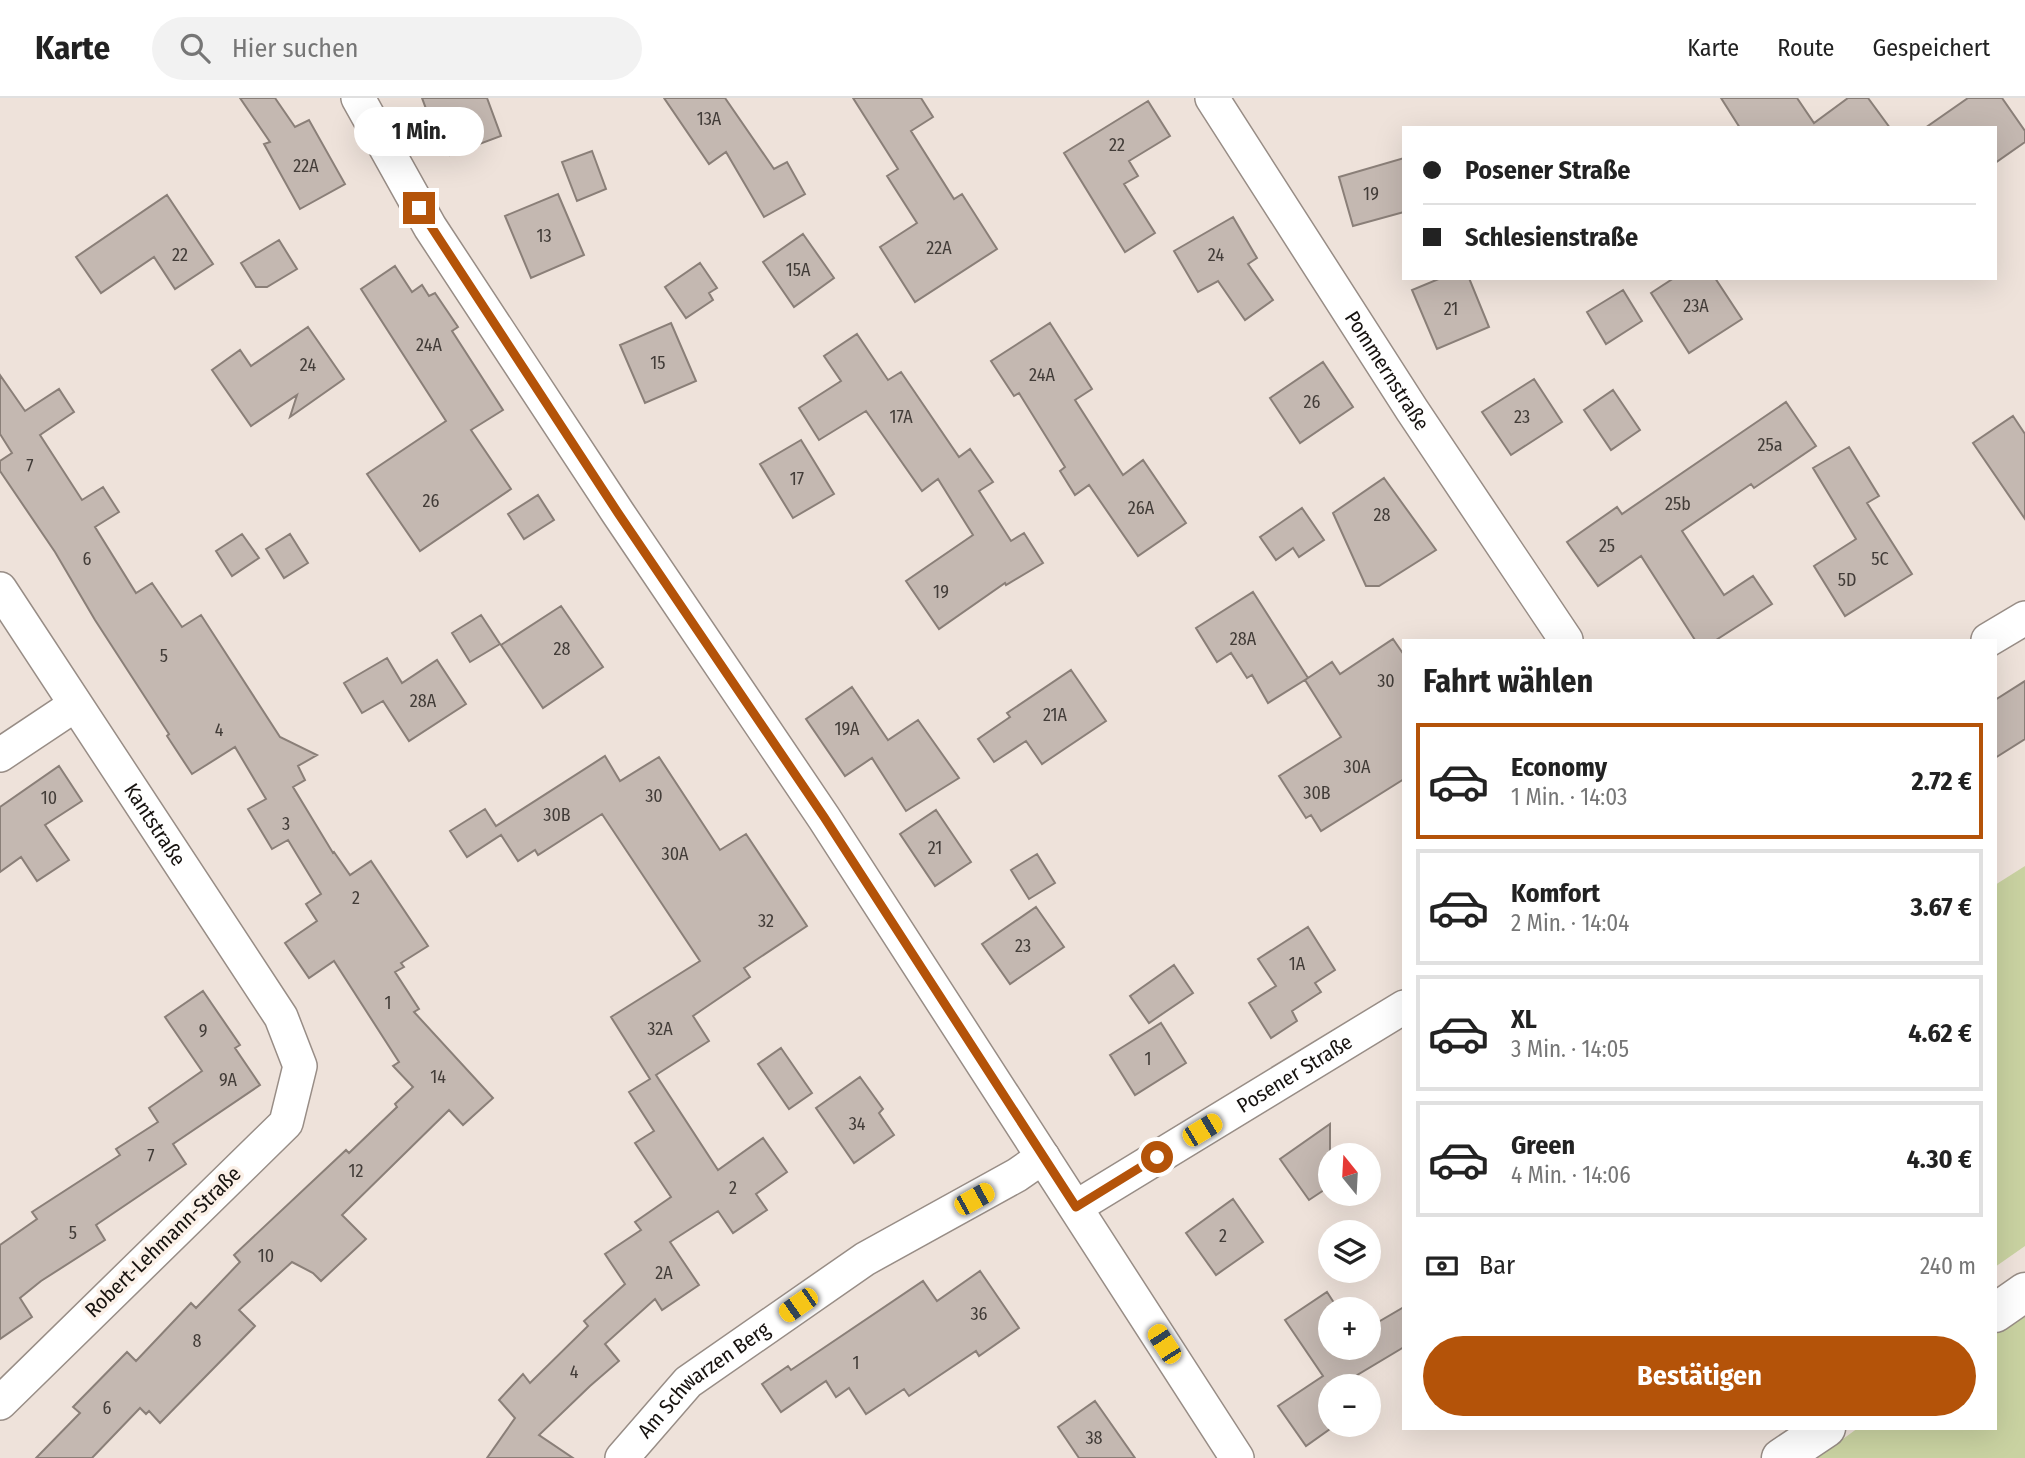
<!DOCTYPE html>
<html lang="de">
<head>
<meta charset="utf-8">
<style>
	:root { --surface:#fff; --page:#f2f2f2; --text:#222; --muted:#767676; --line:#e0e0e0; --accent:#b45309 }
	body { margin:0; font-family:"Fira Sans Condensed",sans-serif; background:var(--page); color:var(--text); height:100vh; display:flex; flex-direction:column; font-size:26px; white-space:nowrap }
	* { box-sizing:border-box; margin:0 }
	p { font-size:23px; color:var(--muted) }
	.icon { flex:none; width:38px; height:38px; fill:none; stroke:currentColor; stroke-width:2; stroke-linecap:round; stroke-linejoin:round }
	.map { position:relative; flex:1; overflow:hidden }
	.drawer { position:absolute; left:1402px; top:541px; width:595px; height:791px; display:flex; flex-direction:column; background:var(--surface); border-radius:0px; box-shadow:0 7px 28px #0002 }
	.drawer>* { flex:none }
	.top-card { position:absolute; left:1402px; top:28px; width:595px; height:154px; border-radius:0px; box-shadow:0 7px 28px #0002; display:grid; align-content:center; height:154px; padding:0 21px; background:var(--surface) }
	.needle { width:46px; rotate:342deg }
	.tools { position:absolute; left:1318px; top:1045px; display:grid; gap:14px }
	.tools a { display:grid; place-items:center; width:63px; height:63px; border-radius:50%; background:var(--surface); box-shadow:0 7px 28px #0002; font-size:35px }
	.end { position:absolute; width:32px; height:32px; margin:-16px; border:9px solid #b45309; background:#fff; box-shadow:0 0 0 4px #fff }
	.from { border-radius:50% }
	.bubble { position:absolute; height:49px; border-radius:24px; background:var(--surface); box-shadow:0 7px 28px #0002; font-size:23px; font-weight:700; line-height:49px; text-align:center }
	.car { position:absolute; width:21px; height:42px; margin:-21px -10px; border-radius:9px; box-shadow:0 0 5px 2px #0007; background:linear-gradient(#f5c518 24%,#345 0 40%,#f5c518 0 76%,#345 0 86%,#f5c518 0) }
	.top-card b { display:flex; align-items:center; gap:24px; height:66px; font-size:26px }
	.top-card b+b { border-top:2px solid var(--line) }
	.top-card i { width:18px; height:18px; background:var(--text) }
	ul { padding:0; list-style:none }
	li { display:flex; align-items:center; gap:21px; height:116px; margin:0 14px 10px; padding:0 7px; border:4px solid var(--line); border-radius:0px }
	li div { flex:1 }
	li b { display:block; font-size:26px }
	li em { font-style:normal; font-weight:700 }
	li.active { border-color:var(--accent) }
	li>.icon { width:63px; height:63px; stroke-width:1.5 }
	h2 { padding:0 21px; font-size:32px; line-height:84px }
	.pay { display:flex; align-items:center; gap:18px; height:77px; padding:0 21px; font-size:26px }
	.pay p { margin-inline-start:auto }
	.cta { display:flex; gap:14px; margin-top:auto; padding:14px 21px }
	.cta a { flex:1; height:80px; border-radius:42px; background:var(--accent); color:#fff; font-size:28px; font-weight:700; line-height:80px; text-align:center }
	header { display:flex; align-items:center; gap:42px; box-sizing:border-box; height:98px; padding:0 35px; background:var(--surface); border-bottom:2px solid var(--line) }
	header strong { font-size:33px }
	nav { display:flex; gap:38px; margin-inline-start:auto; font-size:24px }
	.search { width:490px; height:63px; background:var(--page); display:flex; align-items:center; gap:18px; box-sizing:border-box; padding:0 24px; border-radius:38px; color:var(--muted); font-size:26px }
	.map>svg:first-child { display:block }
</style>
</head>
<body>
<header>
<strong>Karte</strong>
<div class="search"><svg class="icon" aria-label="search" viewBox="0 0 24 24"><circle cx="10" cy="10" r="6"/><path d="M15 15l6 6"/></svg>Hier suchen</div>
<nav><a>Karte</a><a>Route</a><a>Gespeichert</a></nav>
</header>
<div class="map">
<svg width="2025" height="1360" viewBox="0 0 2025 1360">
	<rect width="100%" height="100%" fill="#eee2da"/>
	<!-- green -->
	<path fill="#c9d2a1" d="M2025,768v380l-30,21v-382z
		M2025,1210v150h-208l41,-30h137v-98z"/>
	<!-- building -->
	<path fill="#c4b8b1" stroke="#8a7f78" stroke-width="2" d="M240,0h35l20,29 14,-7 36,64 -45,25 -36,-65 6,-2z
		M422,0h65l14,38 -51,19 -6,-17 -6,3z
		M664,0h61l49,71 13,-7 18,32 -41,23 -38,-65 -17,12z
		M853,0h68l12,19 -22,14 43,68 8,-5 35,55 -82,53 -35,-55 37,-24 -30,-47 11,-7z
		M1721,0h76l17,25 34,-25h20l22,30h-150z
		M1968,0h34l23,33v11l-30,21v-35h-70z
		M1148,3l22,35 -41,25 9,15 -14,8 31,49 -30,19 -61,-99z
		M592,53l14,38 -29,12 -15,-39z
		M1404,60v54l-51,14 -14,-49z
		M558,96l26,61 -53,23 -26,-62z
		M167,97l46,69 -38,25 -21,-32 -53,36 -25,-36z
		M1233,119l24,41 -9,6 25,36 -28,20 -27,-39 -20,11 -24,-41z
		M803,136l31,44 -40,29 -31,-45z
		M279,142l18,29 -30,18h-11l-15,-24z
		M700,165l17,25 -8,5 4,7 -27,18 -21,-31z
		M395,168l17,26 10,-7 7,11 6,-3 23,34 -6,4 51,79 -32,20 40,59 -91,62 -53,-77 79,-53 -85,-132z
		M1441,180h28l20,49 -52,22 -25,-59z
		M1674,180h41l27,41 -53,34 -38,-60z
		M1623,192l19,31 -36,23 -19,-32z
		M671,225l25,58 -51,22 -25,-58z
		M1050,225l42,66 -17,11 48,75 20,-15 43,63 -48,33 -49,-71 -14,10 -15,-24 5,-4 -46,-74 -5,3 -23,-35z
		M308,229l36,52 -54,38 7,-22 -46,31 -39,-56 28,-20 11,16z
		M857,236l31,46 13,-8 58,85 11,-8 23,33 -14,9 32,50 13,-8 19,30 -37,22 -1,-2 -66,46 -33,-48 67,-46 -35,-56 -16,12 -56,-80 -47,29 -20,-32 42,-27 -17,-25z
		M1323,264l30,45 -53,36 -30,-45z
		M0,277l25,36 34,-22 15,23 -34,23 42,65 21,-13 16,25 -24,15 41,66 16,-10 30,44 19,-12 79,122 37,18 -19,11 7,14 -12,7 40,66 1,-1 16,23 21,-14 57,85 -27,17 3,4 -9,5 24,37 -5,3 79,86 -30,27 -14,-15 -107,105 24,24 -45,42 -8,-8 -21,-11 -53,48 16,16 -95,97 -11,-12 -3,3 -6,-6 -48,50h-56l44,-45 -7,-6 54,-55 9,9 55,-58 5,5 44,-46 -6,-7 112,-105 3,3 48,-46 -2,-3 18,-17 -20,-21 6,-4 -65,-101 -25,17 -24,-35 32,-22 -11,-17 15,-10 -33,-54 -16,9 -24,-40 18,-10 -31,-52 -43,27 -25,-38 2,-2 -74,-114 -40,-68 -55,-81v-10l12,-8 -12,-19z
		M1534,281l28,43 -51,33 -29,-43z
		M1613,292l27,40 -29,20 -27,-40z
		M1786,304l30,44 -62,42 -3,-4 -69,47 42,64 29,-19 19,28 -56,36h-21l-54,-84 -43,30 -31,-44 50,-35 5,7z
		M2013,318l12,18v85l-52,-76z
		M801,342l33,54 -41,24 -33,-54z
		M1849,349l30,49 -12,7 45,71 -67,42 -31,-50 42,-27 -43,-71z
		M1384,380l52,72 -57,36h-13l-33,-73z
		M538,397l16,25 -30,19 -16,-25z
		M1302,410l22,32 -25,17 -6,-9 -17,12 -16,-23z
		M242,436l17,24 -27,18 -16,-25z
		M290,436l18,29 -24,15 -18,-29z
		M1253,494l55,86 -40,25 -16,-28 -5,3 -16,-25 -14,9 -21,-34z
		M561,508l42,61 -60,41 -42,-63z
		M481,517l19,29 -30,18 -18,-29z
		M1393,541l11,16v124l-83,52 -10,-16 -5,3 -27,-42 62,-39 -36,-57 27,-18 8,12z
		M387,560l15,25 35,-23 29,44 -57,37 -26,-40 -21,12 -18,-30z
		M1071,572l35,51 -64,43 -16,-23 -32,21 -16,-23 32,-22 -3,-4z
		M2025,583v58l-30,19v-58z
		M852,589l36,53 30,-20 41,58 -53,33 -34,-53 -27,18 -39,-57z
		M605,658l15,25 39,-24 61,93 26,-16 61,92 -63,42 6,9 -57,39 16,25 -53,34 62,95 45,-32 24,34 -31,22 11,16 -34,23 -15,-22 -48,31 29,43 -37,25 -7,-11 -50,45 14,17 -29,25 -51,49 34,23h-86l28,-40 -16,-18 24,-26 7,9 58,-57 -4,-5 41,-37 -20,-30 36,-24 -6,-8 36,-25 -36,-54 19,-12 -25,-39 21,-13 -39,-62 89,-56 -98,-147 -64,41 -3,-5 -17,11 -17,-26 -34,22 -17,-26 35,-22 11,17z
		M59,668l23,35 -37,24 24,35 -32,21 -16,-24 -21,15v-65z
		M936,712l35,52 -36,24 -35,-52z
		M1037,756l18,29 -26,16 -18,-29z
		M1036,809l28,40 -54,37 -28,-40z
		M1308,829l27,43 -20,13 6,9 -29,19 5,10 -26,17 -22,-35 27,-17 -18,-27z
		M1174,867l19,28 -44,30 -19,-27z
		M203,893l37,54 -5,3 25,37 -87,59 13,20 -90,61 9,15 -64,41 -21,17 12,19 -32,22v-94l37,-26 -5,-7 88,-57 -4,-6 42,-27 -9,-14 53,-37 -37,-54z
		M1161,925l25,40 -51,32 -25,-40z
		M781,950l31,45 -23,16 -31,-45z
		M860,979l23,32 -4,4 15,22 -40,28 -38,-55z
		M1330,1026v62l-21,14 -29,-41z
		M1233,1101l30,43 -47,33 -30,-42z
		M980,1173l39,57 -40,28 -3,-5 -67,45 -5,-7 -38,25 -17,-26 -13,9 -10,-16 -45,31 -19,-28 26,-18 3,4 132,-89 14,20z
		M1327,1194l11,17h-8v39h38v-20l36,-21v40l-60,36 3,3h-17v38h7l-31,22 -28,-40 45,-30 -38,-56z
		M1095,1303l40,57h-56l-21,-31z"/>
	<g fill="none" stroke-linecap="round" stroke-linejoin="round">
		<defs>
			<g id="street">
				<path d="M358,0l72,129 188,286 206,305 413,640"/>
				<path id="s1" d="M1212,0l200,312 154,230"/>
				<path id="s2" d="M0,491l281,428 19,49 -14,57 -286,280"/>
				<path d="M1988,542l37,-22"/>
				<path d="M0,657l75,-50"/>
				<path id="s3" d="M1076,1109l328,-200"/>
				<path id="s4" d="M622,1360l66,-76 177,-123 152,-84 26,-18"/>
			</g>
			<path id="secondary" d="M1995,1215l30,-21
				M1781,1360l45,-30"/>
		</defs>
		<!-- street casing -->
		<use href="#street" stroke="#988d86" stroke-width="36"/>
		<!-- secondary casing -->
		<use href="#secondary" stroke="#988d86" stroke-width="41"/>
		<!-- street -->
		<use href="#street" stroke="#fff" stroke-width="33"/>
		<!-- secondary -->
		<use href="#secondary" stroke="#fff" stroke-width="38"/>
	</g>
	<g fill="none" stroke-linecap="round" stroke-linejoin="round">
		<!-- route -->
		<path stroke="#b45309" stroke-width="9" d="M419,110l199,305 206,304 252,390 81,-50"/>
	</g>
	<g text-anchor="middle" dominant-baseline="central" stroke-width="7" stroke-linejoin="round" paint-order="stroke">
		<!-- number labels -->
		<g font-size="18" fill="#423c38">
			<text x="709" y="21">13A</text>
			<text x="1117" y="47">22</text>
			<text x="306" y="68">22A</text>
			<text x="1371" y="96">19</text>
			<text x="544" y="138">13</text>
			<text x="939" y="150">22A</text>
			<text x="180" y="157">22</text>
			<text x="1216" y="157">24</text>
			<text x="798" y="172">15A</text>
			<text x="1696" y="208">23A</text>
			<text x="1451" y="211">21</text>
			<text x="429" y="247">24A</text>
			<text x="658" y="265">15</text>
			<text x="308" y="267">24</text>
			<text x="1042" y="277">24A</text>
			<text x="1312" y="304">26</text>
			<text x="901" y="319">17A</text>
			<text x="1522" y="319">23</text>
			<text x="1770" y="347">25a</text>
			<text x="30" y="368">7</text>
			<text x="797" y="381">17</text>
			<text x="431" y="403">26</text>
			<text x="1678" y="406">25b</text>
			<text x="1141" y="410">26A</text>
			<text x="1382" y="417">28</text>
			<text x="1607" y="448">25</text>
			<text x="87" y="461">6</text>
			<text x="1880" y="461">5C</text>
			<text x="1847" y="482">5D</text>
			<text x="941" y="494">19</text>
			<text x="1243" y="541">28A</text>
			<text x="562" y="551">28</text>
			<text x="164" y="558">5</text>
			<text x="1386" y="583">30</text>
			<text x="423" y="603">28A</text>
			<text x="1055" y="617">21A</text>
			<text x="847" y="631">19A</text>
			<text x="219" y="632">4</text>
			<text x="1357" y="669">30A</text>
			<text x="1317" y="695">30B</text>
			<text x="654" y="698">30</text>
			<text x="49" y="700">10</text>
			<text x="557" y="717">30B</text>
			<text x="286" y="726">3</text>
			<text x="935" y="750">21</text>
			<text x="675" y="756">30A</text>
			<text x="356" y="800">2</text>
			<text x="766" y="823">32</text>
			<text x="1023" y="848">23</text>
			<text x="1297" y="866">1A</text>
			<text x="388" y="905">1</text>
			<text x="660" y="931">32A</text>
			<text x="203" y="933">9</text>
			<text x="1148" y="961">1</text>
			<text x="438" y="979">14</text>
			<text x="228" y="982">9A</text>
			<text x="857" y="1026">34</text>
			<text x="151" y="1058">7</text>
			<text x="356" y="1073">12</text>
			<text x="733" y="1090">2</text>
			<text x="73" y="1135">5</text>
			<text x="1223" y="1138">2</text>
			<text x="266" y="1158">10</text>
			<text x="664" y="1175">2A</text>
			<text x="979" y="1216">36</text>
			<text x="197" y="1243">8</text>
			<text x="856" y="1265">1</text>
			<text x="574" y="1274">4</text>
			<text x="107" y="1310">6</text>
			<text x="1094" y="1340">38</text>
		</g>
		<!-- street labels -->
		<g font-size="21" fill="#16120f" stroke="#fbf0e7">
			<text stroke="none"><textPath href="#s1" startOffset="324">Pommernstraße</textPath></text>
			<text stroke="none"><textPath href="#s2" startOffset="282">Kantstraße</textPath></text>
			<text stroke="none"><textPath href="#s3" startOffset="256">Posener Straße</textPath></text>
			<text transform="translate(163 1144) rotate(-44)">Robert-Lehmann-Straße</text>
			<text stroke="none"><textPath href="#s4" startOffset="114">Am Schwarzen Berg</textPath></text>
		</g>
	</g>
</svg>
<div class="tools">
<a><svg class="needle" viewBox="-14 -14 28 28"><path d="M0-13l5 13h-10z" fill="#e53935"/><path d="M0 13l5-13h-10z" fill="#767676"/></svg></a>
<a><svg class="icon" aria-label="layers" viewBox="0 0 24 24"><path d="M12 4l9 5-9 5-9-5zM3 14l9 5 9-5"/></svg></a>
<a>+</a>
<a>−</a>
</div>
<i class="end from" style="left:1157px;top:1059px"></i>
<i class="end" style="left:419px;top:110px"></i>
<div class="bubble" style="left:354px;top:9px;width:130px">1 Min.</div>
<i class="car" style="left:1202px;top:1032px;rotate:59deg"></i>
<i class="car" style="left:974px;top:1101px;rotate:61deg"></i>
<i class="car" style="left:798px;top:1207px;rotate:235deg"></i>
<i class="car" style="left:1164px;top:1246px;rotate:327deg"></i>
<div class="top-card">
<b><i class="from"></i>Posener Straße</b>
<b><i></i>Schlesienstraße</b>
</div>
<section class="drawer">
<h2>Fahrt wählen</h2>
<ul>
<li class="active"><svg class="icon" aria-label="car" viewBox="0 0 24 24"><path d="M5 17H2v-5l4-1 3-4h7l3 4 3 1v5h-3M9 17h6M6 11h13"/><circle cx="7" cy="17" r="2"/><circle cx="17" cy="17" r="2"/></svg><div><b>Economy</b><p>1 Min. · 14:03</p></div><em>2.72 €</em></li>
<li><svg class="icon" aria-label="car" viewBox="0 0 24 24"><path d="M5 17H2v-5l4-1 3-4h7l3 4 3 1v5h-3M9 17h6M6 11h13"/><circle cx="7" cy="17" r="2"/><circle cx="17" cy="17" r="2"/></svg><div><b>Komfort</b><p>2 Min. · 14:04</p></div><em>3.67 €</em></li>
<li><svg class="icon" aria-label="car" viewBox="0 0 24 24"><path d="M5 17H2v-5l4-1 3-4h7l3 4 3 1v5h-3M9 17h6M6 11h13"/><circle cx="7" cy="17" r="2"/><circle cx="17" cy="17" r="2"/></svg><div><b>XL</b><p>3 Min. · 14:05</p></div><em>4.62 €</em></li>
<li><svg class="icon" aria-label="car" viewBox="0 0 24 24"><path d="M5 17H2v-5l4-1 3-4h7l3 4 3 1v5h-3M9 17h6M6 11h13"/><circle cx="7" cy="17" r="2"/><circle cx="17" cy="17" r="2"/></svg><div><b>Green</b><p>4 Min. · 14:06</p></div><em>4.30 €</em></li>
</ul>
<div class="pay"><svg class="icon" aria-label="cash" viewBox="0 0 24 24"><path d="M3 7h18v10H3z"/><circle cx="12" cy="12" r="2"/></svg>Bar<p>240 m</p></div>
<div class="cta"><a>Bestätigen</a></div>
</section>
</div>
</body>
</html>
